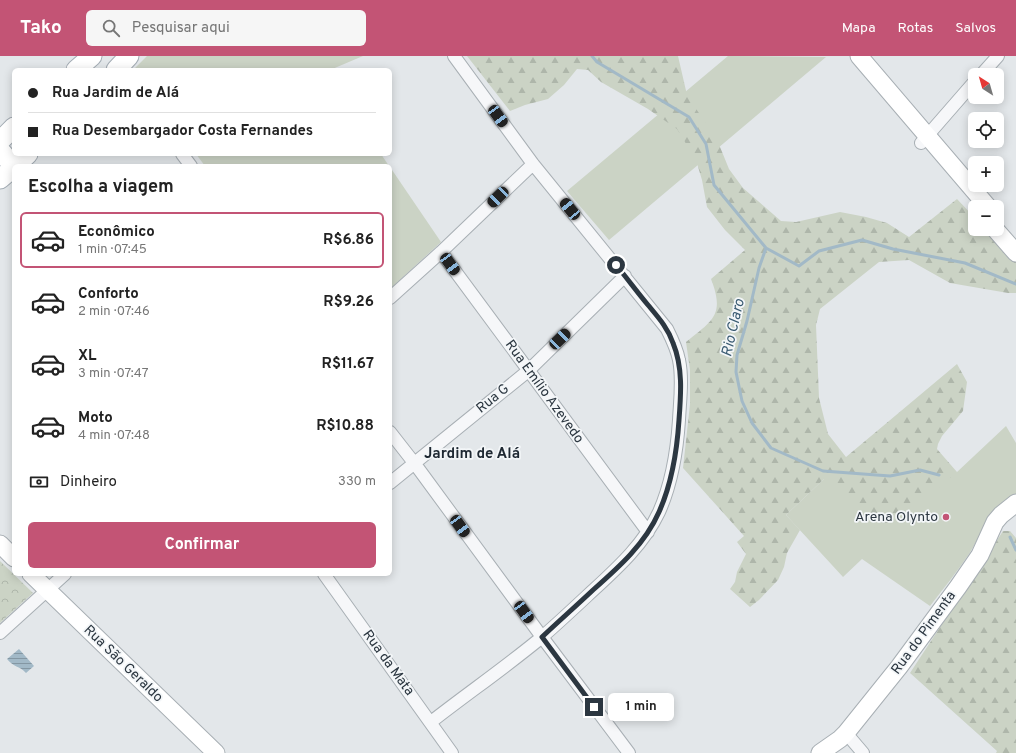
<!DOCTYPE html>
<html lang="pt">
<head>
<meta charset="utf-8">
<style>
	:root { --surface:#fff; --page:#f6f6f6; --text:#222; --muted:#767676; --line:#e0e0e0; --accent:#c35475 }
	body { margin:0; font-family:Overpass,sans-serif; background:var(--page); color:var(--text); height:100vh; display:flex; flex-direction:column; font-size:15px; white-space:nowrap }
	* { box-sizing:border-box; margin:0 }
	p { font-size:13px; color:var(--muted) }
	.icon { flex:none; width:22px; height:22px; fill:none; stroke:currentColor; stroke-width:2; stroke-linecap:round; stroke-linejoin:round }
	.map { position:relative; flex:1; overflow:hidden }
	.panel { position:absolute; left:12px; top:108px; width:380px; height:412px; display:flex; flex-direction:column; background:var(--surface); border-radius:6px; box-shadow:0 2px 10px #0003 }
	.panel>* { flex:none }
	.hud { position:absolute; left:12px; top:12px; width:380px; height:88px; border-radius:6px; box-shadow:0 2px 10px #0003; display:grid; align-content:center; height:88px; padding:0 16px; background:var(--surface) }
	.needle { width:26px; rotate:323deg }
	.controls { position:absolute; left:968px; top:12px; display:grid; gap:8px }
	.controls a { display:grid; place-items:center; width:36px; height:36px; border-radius:6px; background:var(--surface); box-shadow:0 2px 10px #0003; font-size:20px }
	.end { position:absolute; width:18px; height:18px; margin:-9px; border:5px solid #2c3741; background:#fff; box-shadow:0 0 0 2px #fff }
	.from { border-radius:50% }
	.bubble { position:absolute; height:28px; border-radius:6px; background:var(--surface); box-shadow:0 2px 10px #0003; font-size:13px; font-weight:700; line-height:28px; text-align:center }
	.car { position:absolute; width:12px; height:24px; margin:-12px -6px; border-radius:5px; box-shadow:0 0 3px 1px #0007; background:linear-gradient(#222 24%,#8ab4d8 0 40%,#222 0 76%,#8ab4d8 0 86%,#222 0) }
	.hud b { display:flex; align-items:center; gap:14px; height:38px; font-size:15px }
	.hud b+b { border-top:1px solid var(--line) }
	.hud i { width:10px; height:10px; background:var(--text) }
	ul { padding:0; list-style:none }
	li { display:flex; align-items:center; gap:12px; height:56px; margin:0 8px 6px; padding:0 8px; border:2px solid transparent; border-radius:6px }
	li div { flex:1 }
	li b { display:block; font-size:15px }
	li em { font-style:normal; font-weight:700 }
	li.active { border-color:var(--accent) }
	li>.icon { width:36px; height:36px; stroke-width:1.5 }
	h2 { padding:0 16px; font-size:18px; line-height:48px }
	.pay { display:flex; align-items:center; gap:10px; height:44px; padding:0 16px; font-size:15px }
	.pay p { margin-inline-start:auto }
	.primary-button { display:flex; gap:8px; margin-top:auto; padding:8px 16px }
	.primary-button a { flex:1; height:46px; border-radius:6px; background:var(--accent); color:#fff; font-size:16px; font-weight:700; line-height:46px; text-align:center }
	header { display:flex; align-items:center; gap:24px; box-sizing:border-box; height:56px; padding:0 20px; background:var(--accent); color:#fff }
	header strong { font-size:19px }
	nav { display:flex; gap:22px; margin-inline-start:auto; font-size:14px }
	.search { width:280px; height:36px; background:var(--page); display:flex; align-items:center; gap:10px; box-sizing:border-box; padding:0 14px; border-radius:6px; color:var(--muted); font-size:15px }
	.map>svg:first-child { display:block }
</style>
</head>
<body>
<header>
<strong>Tako</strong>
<div class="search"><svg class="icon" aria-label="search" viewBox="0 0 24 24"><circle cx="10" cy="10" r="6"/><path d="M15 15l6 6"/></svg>Pesquisar aqui</div>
<nav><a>Mapa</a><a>Rotas</a><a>Salvos</a></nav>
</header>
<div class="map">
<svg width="1016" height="697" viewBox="0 0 1016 697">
	<defs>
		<pattern id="forest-firs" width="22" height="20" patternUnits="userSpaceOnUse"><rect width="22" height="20" fill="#cbd3c5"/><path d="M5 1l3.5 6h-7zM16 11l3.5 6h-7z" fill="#aeb6aa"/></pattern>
		<pattern id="park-crowns" width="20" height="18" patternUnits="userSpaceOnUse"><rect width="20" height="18" fill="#cbd3c5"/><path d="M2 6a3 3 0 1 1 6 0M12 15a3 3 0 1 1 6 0" fill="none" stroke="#aeb6aa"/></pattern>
		<pattern id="water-rules" width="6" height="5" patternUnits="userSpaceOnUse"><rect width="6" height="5" fill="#a2b9c7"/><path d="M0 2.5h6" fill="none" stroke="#8497a3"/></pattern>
	</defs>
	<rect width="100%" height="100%" fill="#e3e7ea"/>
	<!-- green -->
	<path fill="#cbd3c5" d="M147,0h216l-33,14h-197z
		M728,0l98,1 -217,183 -42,-49z
		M196,98h185l8,12h-184z
		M390,111l51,75 -51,47z
		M1006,370l10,17v52c-31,15 -30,33 -47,59 -12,18 -26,35 -39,52l-68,-47 -19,18 -57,-62 38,-36 133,-7z"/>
	<!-- forest -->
	<path fill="url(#forest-firs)" d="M467,0h211l9,39 31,47 11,27 14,19 38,33 15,1 44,-10 26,5 21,6 22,14 48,-38 18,19v11h10l31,33v31h-8l-58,-10 -41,-23 -30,2 -59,47 -4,16 3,73 9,36 18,23 111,-93 10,18 -4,29 -21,25 -4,8 -1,5 20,23 -74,63 -59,-56 -38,36 14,15 -13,23 -3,14 -6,13 -19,20 -9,7 -20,-18 5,-7 2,-10 9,-18 -9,-12 7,-6 -61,-68 7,-64v-34l-4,-28c27,-22 39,-27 25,-63l34,-29 -20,-20 -18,-23 -5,-27 -6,-20 -19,-31 -29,-20 -47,-27 -13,-12 -11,-1 -13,16 -16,14 -23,6 -15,6z
		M1003,475h7l6,7v215h-20l1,-2 -87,-78z"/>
	<!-- park -->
	<path fill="url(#park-crowns)" d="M0,505l33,32 -33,30z"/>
	<!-- water -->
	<path fill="url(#water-rules)" d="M19,593l15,17 -8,7c-7,-8 -12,-5 -19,-14z"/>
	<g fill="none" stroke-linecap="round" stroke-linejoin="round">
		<!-- stream -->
		<path stroke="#a2b9c7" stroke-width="3" d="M592,0l5,6 92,55 17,27 8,41 52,63 33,18 20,-15 43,-11 31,9 72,14 51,21
			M766,192l-7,20 -12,53 -10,34 -1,17 6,29 10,22 19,25 52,23 67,5 30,-6 19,5
			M1010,481l6,13"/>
		<defs>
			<path id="street" d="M981,19l17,-19
				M921,87l54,-62
				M182,98l9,12
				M441,196l207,280
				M390,242l51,-46 92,-88
				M390,376l25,32 127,173 87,116
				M390,427l138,-112 97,-95
				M324,518l128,179
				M0,577l65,-59
				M431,666c37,-29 75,-55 111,-85 15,-13 30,-27 45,-41 27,-25 56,-50 72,-84 13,-29 18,-61 20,-92 1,-20 4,-41 0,-60 -2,-11 -7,-21 -12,-31l-134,-165 -79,-108
				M846,677l17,20"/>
			<path id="secondary" d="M859,0l129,151
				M995,173l21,24
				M0,488l14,14
				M31,518l185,179
				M820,697l20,-14 6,-6 53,-66 59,-80 22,-32 15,-33 6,-7 15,-12"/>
			<path id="primary" d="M76,14l16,-14
				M116,14l13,-14
				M0,85l14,-14
				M0,94l14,17
				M15,110l13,-12
				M0,123l14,-12"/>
		</defs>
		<!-- street casing -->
		<use href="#street" stroke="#a8afb4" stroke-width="14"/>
		<!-- secondary casing -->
		<use href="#secondary" stroke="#a8afb4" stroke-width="19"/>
		<!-- primary casing -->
		<use href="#primary" stroke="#a4adb5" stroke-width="21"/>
		<!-- street -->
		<use href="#street" stroke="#f6f7f9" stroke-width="12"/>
		<!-- secondary -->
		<use href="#secondary" stroke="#fff" stroke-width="17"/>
		<!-- primary -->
		<use href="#primary" stroke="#fff" stroke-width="19"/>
	</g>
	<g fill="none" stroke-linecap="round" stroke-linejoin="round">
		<!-- route -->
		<path stroke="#2c3741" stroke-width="5" d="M594,651l-52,-70c17,-16 34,-31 51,-47 26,-23 52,-46 66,-78 13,-29 18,-61 20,-92 2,-26 4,-53 -6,-77 -5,-15 -15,-26 -25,-38 -11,-13 -21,-27 -32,-40"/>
	</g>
	<!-- markers -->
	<circle fill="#c35475" stroke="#f3f6f8" stroke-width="1.5" cx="946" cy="461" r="4"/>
	<g text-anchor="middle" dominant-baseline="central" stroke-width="3.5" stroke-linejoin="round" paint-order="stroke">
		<!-- street labels -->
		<g font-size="14" fill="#2c3741" stroke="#f3f6f8">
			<text transform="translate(544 336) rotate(54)">Rua Emílio Azevedo</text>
			<text transform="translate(493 343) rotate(-39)">Rua G</text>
			<text transform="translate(924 577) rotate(-54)">Rua do Pimenta</text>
			<text transform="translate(388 607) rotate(54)">Rua da Mata</text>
			<text transform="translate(123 608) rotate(44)">Rua São Geraldo</text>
		</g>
		<!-- poi labels -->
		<g font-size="14" fill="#2c3741" stroke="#f3f6f8" text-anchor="end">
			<text x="938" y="461">Arena Olynto</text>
		</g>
		<!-- water labels -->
		<g font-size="15" font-style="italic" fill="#3a5b72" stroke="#f3f6f8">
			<text transform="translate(734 272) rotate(-77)">Rio Claro</text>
		</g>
		<!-- neighbourhood labels -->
		<g font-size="15" font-weight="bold" fill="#1e2832" stroke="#f3f6f8">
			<text x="472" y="398">Jardim de Alá</text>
		</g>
	</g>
</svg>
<div class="controls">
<a><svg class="needle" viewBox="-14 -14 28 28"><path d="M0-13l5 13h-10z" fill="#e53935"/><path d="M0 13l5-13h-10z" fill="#767676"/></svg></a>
<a><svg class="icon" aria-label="locate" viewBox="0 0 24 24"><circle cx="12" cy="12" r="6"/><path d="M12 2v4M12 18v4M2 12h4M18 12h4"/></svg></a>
<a>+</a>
<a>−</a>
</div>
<i class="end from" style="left:616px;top:209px"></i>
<i class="end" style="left:594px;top:651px"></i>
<div class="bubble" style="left:608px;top:637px;width:66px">1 min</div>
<i class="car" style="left:498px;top:60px;rotate:144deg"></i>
<i class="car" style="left:498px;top:141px;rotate:226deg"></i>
<i class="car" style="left:570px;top:153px;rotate:321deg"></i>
<i class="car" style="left:450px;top:208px;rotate:144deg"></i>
<i class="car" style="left:560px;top:283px;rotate:46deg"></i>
<i class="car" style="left:460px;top:470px;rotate:144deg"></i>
<i class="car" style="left:524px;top:556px;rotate:144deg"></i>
<div class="hud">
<b><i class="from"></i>Rua Jardim de Alá</b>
<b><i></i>Rua Desembargador Costa Fernandes</b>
</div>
<section class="panel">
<h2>Escolha a viagem</h2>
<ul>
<li class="active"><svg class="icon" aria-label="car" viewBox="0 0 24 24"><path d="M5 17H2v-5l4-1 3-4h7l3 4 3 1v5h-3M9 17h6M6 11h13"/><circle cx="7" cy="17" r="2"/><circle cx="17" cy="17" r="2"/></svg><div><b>Econômico</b><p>1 min · 07:45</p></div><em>R$6.86</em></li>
<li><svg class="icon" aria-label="car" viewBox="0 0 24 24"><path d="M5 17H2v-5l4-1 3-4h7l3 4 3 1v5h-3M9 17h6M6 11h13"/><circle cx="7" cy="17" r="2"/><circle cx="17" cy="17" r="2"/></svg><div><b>Conforto</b><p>2 min · 07:46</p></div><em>R$9.26</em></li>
<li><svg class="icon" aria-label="car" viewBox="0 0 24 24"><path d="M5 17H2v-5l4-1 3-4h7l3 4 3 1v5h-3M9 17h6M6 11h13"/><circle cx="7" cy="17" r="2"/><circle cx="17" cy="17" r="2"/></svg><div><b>XL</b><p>3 min · 07:47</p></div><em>R$11.67</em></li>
<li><svg class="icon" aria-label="car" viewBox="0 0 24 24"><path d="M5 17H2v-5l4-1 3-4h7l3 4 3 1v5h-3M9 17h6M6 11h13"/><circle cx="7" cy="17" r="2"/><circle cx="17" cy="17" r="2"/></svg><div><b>Moto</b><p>4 min · 07:48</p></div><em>R$10.88</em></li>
</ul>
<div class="pay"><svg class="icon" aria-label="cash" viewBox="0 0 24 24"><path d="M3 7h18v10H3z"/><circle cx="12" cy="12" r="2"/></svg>Dinheiro<p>330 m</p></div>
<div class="primary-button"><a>Confirmar</a></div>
</section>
</div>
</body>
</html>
